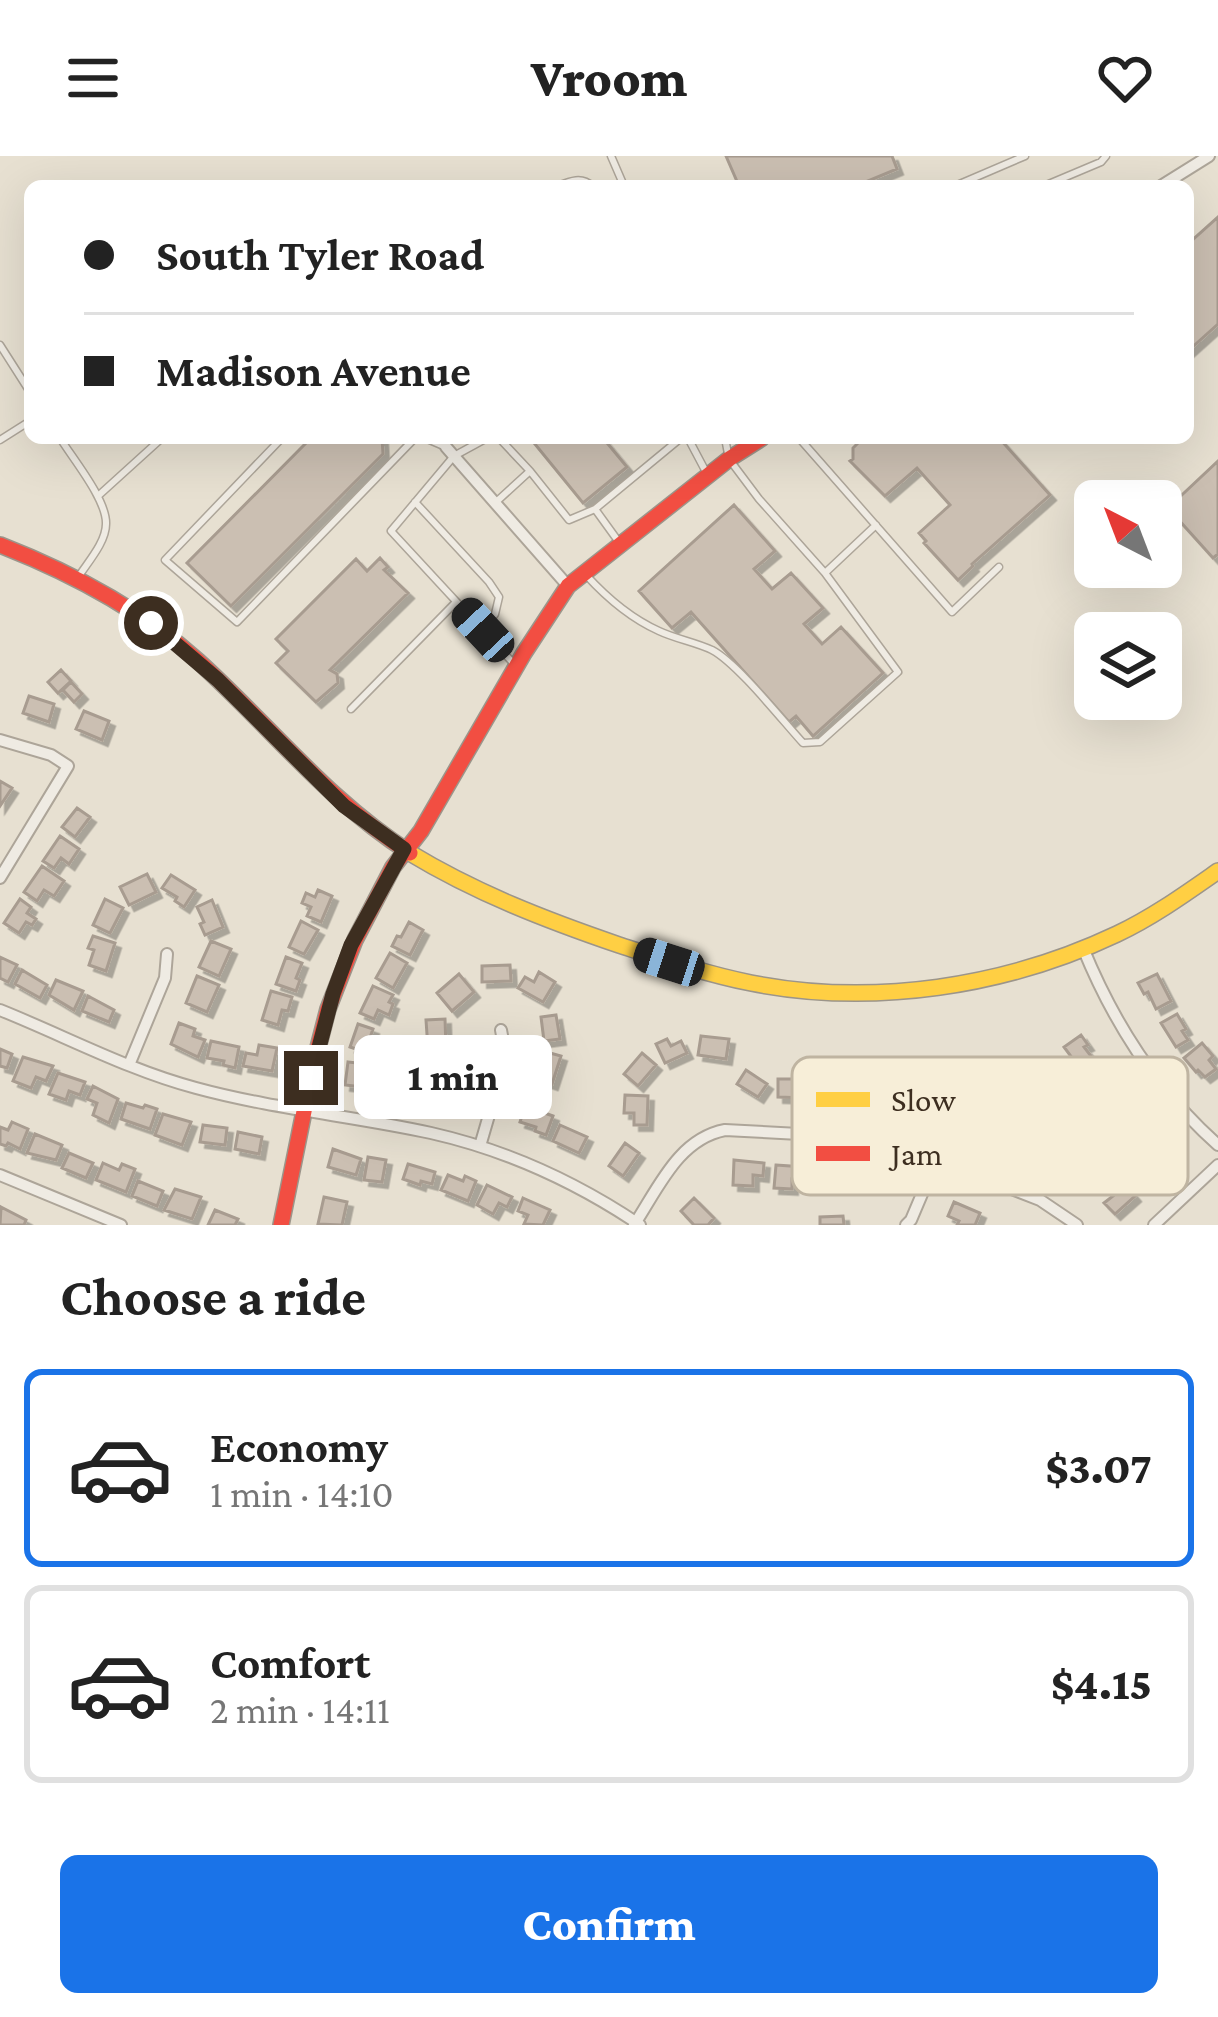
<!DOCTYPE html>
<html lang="en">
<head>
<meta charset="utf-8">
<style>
	:root { --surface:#fff; --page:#f2f2f2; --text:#222; --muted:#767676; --line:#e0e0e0; --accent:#1a73e8 }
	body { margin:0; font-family:"Crimson Pro",serif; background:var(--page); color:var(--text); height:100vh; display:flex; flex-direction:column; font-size:45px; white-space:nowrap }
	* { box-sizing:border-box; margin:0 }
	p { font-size:39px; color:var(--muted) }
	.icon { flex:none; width:66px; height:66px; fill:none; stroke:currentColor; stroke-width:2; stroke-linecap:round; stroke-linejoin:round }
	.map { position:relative; height:1069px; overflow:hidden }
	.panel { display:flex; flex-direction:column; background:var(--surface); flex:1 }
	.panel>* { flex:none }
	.banner { position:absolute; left:24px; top:24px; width:1170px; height:264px; border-radius:18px; box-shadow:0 12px 48px #0002; display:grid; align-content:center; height:264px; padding:0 60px; background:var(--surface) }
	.needle { width:78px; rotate:318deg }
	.buttons { position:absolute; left:1074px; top:324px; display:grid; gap:24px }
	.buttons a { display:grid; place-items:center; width:108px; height:108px; border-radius:18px; background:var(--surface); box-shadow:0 12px 48px #0002; font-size:60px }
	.end { position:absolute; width:54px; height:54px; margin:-27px; border:15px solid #3d2e20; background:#fff; box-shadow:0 0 0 6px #fff }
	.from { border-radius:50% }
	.bubble { position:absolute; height:84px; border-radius:18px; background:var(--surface); box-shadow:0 12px 48px #0002; font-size:39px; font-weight:800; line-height:84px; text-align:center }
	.car { position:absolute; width:36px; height:72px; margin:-36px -18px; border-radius:15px; box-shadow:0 0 9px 3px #0007; background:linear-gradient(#222 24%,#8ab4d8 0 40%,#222 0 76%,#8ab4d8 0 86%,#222 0) }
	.banner b { display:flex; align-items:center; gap:42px; height:114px; font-size:45px }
	.banner b+b { border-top:3px solid var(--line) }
	.banner i { width:30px; height:30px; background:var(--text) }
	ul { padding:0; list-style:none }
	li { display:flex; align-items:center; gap:36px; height:198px; margin:0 24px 18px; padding:0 36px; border:6px solid var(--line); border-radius:18px }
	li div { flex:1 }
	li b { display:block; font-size:45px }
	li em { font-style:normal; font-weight:800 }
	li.selected { border-color:var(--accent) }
	li>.icon { width:108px; height:108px; stroke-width:1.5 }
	h2 { padding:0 60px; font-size:54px; line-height:144px }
	.action { display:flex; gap:24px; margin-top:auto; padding:24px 60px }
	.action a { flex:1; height:138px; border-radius:18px; background:var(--accent); color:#fff; font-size:48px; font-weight:800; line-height:138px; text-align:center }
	header { display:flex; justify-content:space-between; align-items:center; height:156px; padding:0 60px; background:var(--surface); font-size:54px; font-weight:800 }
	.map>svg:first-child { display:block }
</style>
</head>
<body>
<header><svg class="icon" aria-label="menu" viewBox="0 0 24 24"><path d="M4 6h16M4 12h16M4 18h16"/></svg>Vroom<svg class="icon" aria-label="heart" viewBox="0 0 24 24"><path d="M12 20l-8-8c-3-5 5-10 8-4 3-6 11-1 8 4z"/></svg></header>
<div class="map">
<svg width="1218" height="1069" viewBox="0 0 1218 1069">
	<defs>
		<filter id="shadow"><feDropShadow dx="5.5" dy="5.5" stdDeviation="0" flood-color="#0004"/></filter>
	</defs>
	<rect width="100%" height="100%" fill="#e7e0d1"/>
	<!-- building -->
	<path fill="#cbbfb2" stroke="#a89c90" stroke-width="3" filter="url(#shadow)" d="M726,0h166l5,13 -41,17h-117z
		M1218,61v107l-30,27v-107z
		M311,282h71l1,16 -152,152 -44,-43z
		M530,282h73l24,29 -44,36z
		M863,282h136l51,57 -78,69 1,2 -15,14 -34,-37 2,-2 -7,-8 31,-28 -33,-37 -32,28 -35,-35 3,-2v-11z
		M1218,305v93l-5,4 -45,-50z
		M734,349l41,46 -21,18 18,20 19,-16 32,35 -19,16 18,20 19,-17 42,46 -70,63 -17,-20 -7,6 -98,-110 -19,16 -33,-37z
		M380,402l8,9 -4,3 24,23 -78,77 7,4 1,9 -22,19 -40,-39 12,-12 -12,-12 80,-80 11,12z
		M61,514l10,11 -13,12 -10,-11z
		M71,526l11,12 -8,8 -11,-12z
		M29,540l25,8 -5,18 -26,-9z
		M84,555l25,10 -7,19 -26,-11z
		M0,625l12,7 -12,18z
		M77,652l13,9 -15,20 -13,-10z
		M60,680l19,13 -10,15 -8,-6 -7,10 -11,-7z
		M42,710l22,15 -10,15 -10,-6 -7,11 -13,-9z
		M147,718l9,18 -27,13 -9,-18z
		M171,719l24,15 -11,17 -9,-6 2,-4 -15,-9z
		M318,734l14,6 -11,26 -14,-6 4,-9 -9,-4 4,-10 9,4z
		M20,743l11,8 -4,6 9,6 -4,6 -6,-3 -7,11 -15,-10z
		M105,743l18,9 -13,25 -17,-8z
		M212,744l11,27 -18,8 -5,-11 4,-2 -7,-15z
		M301,765l17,9 -14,24 -15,-7z
		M409,766l14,8 -13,25 -18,-9 5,-10 4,1z
		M93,780l22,7 -9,28 -17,-6 5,-15 -6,-2z
		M211,785l20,8 -12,27 -20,-9z
		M390,797l17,10 -14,25 -17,-10z
		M0,801l17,8 -9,17 -8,-4z
		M286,801l16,6 -6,15 4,2 -4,11 -20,-7z
		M510,809l1,16 -29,1v-16z
		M22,814l25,15 -7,13 -25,-14z
		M539,816l16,10 -12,20 -25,-14 7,-11 9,5z
		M459,818l15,18 -22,19 -15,-18z
		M1157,818l14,27 -15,8 -8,-17 -4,2 -6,-11z
		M197,820l22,9 -12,27 -21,-9z
		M56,824l27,11 -9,19 -25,-15z
		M373,830l20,9 -4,7 4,2 -4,11 -11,-5 -4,9 -14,-6z
		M271,835l21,6 -4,14 -6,-1 -4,15 -16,-5z
		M88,840l26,14 -5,12 -27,-11z
		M1177,858l9,15 -4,2 6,9 -12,7 -15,-24z
		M556,859l4,24 -16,2 -3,-24z
		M445,863l1,29 -18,1 -2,-29z
		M179,867l16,6 -2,7 12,4 -7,17 -27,-13z
		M358,868l15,5 -8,23 -15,-5z
		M1081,879l7,10 -4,2 10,13 -13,10 -17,-23z
		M701,880l28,3 -3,20 -28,-4z
		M667,883l4,7 10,-5 6,12 -22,10 -9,-19z
		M211,885l28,6 -4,21 -12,-3 1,-4 -17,-3z
		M1202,887l11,13 -4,4 7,9 -11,8 -7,-7 -2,2 -12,-14z
		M259,889l18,3 -5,23 -29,-5 3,-13 11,2z
		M0,893l12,5 -5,14 -7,-2z
		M543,895l18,5 -9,28 -18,-6z
		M642,897l14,12 -18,21 -14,-12z
		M23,901l30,9 -7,15 -10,-4 -5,11 -18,-7z
		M348,906l19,2 -1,8 9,1 -2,15 -28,-3z
		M746,914l21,14 -9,13 -21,-13z
		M58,917l27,9 -5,13 -11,-4 -3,9 -17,-6z
		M397,922l24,4 -2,16 -25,-4z
		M434,923l28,8 -5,17 -28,-9z
		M778,923h29v19l-29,-1z
		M93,930l25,13 -9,24 -16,-8 4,-12 -10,-4z
		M625,939l23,1 -1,29h-13v-12h-10z
		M126,947l17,5 2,-3 12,4 -7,20 -29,-10z
		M525,950l28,10 -7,19 -11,-4 1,-4 -16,-5z
		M163,958l28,8 -9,23 -27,-10z
		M12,966l16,7 -8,20 -12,-6 -2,3 -6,-2v-17l8,3z
		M203,969l24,3 -2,17 -25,-3z
		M560,969l27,12 -8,16 -26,-12z
		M238,976l24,5 -3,17 -24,-5z
		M35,978l27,11 -6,15 -29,-7z
		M625,987l14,10 -16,23 -14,-10z
		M333,993l28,10 -5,16 -28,-8z
		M69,997l24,10 -7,15 -24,-10z
		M368,1001l18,3 -4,22 -18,-2z
		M734,1004l30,3 -1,13 -10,-1v11l-20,-1z
		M103,1007l16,7 3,-6 13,5 -9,23 -30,-12z
		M408,1008l27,8 -3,12 -11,-3 -1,4 -17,-6z
		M776,1009l28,2 -1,13 -11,-1v10l-18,-1z
		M448,1019l15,6 2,-5 11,5 -8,20 -27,-11z
		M1121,1024l14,16 -20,18 -11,-11 9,-7 -4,-5z
		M138,1025l25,10 -6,15 -25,-10z
		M487,1029l25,12 -5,10 -8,-4 -6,11 -16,-9z
		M175,1033l26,8 -9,22 -28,-9z
		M324,1041l23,5 -5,23 -24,-1z
		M523,1042l27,12 -7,15 -19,-1 4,-9 -10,-4z
		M694,1042l20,20 -6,7h-14l-13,-14z
		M954,1046l26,11 -5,12h-18l2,-4 -11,-5z
		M1,1051l25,13 -2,5h-24z
		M215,1054l23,9 -3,6h-27z
		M843,1060l1,9h-24v-8z"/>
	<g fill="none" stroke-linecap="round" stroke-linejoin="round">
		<defs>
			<path id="lane" d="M611,0l13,30
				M558,30c12,-5 24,-10 34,0
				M955,30l70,-30
				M1044,30l57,-24 5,-6
				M0,189l30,47
				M60,282c13,21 47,62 46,86 0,18 -18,38 -27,52
				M282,282l-117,122 72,62 178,-184
				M425,282l21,9
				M487,282l-33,18 -63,75 123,133
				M499,282l31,33 39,49 26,-11 86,-71
				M688,282l18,34
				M725,282l4,21 30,40 66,74 51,-48
				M799,282l153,174 47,-45
				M0,284l30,-19
				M98,340l64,-58
				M415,346l74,80 10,15 -4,17 -12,16
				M495,347l35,-32
				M595,353l26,36
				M586,419c21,23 44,43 73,56 17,8 36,11 53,19 25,13 70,70 91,93l17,-1 78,-70 -73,-99
				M351,553l105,-107"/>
			<path id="street" d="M1161,30l48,-30
				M446,291l122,139
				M0,584l51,15 17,11 -68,112
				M1083,792c31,76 73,142 135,197
				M0,854c65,26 128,60 196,78 77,21 157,28 235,45 75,17 145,49 209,92
				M129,909l36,-87 2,-24
				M480,990l26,-89 -5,-27
				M0,1019l121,50
				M634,1069c24,-36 44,-86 91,-95l130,7 46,9 139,54 37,25
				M906,1069l5,-5 25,-59
				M1154,1069l64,-60"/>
			<path id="slow" d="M410,697c66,40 136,67 209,92 43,14 87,29 132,38 122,24 254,4 366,-49 36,-17 68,-40 101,-63"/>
			<path id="jam" d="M0,389c72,28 140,64 198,116 72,65 130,140 212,192
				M281,1069l32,-158 15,-58 27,-69 38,-73 28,-36 103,-178 44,-67 161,-127 33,-21"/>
		</defs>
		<!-- lane casing -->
		<use href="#lane" stroke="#ada599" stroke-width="9"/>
		<!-- street casing -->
		<use href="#street" stroke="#ada599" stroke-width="14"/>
		<!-- slow casing -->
		<use href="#slow" stroke="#9c958a" stroke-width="18"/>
		<!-- jam casing -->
		<use href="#jam" stroke="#9c958a" stroke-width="18"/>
		<!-- lane -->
		<use href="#lane" stroke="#efebe3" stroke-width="6"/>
		<!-- street -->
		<use href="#street" stroke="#efebe3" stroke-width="10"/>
		<!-- slow -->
		<use href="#slow" stroke="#ffcf43" stroke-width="15"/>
		<!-- jam -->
		<use href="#jam" stroke="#f24e42" stroke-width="15"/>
	</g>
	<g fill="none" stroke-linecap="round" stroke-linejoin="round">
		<!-- route -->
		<path stroke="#3d2e20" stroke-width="15" d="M151,467l67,57 126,126 60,43 -53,96 -18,49 -22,84"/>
	</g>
	<!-- legend -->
	<rect x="792" y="901" width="396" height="138" rx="18" fill="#f7eed8" stroke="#bfb4a1" stroke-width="3"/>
	<rect x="816" y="936" width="54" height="15" fill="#ffcf43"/>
	<rect x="816" y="990" width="54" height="15" fill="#f24e42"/>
	<g font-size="33" fill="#3d2e20">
		<text x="891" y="955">Slow</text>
		<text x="891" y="1009">Jam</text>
	</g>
</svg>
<div class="buttons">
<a><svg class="needle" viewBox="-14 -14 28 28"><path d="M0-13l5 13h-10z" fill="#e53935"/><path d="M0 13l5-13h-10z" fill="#767676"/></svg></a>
<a><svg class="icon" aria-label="layers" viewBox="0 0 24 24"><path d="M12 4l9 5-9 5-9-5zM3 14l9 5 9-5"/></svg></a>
</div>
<i class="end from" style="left:151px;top:467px"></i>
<i class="end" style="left:311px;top:922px"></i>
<div class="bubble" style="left:354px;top:879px;width:198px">1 min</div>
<i class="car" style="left:483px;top:474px;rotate:317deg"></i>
<i class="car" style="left:669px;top:806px;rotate:288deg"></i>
<div class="banner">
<b><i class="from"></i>South Tyler Road</b>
<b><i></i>Madison Avenue</b>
</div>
</div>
<section class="panel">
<h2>Choose a ride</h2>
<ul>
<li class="selected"><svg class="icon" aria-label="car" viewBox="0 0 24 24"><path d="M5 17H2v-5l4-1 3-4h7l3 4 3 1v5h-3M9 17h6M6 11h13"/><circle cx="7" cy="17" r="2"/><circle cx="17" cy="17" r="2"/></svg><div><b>Economy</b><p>1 min · 14:10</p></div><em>$3.07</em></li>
<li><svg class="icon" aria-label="car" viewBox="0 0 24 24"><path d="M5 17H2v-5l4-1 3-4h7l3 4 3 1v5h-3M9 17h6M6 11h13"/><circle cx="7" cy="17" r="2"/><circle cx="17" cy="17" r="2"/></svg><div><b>Comfort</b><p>2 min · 14:11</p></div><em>$4.15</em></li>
</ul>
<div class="action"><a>Confirm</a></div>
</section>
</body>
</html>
